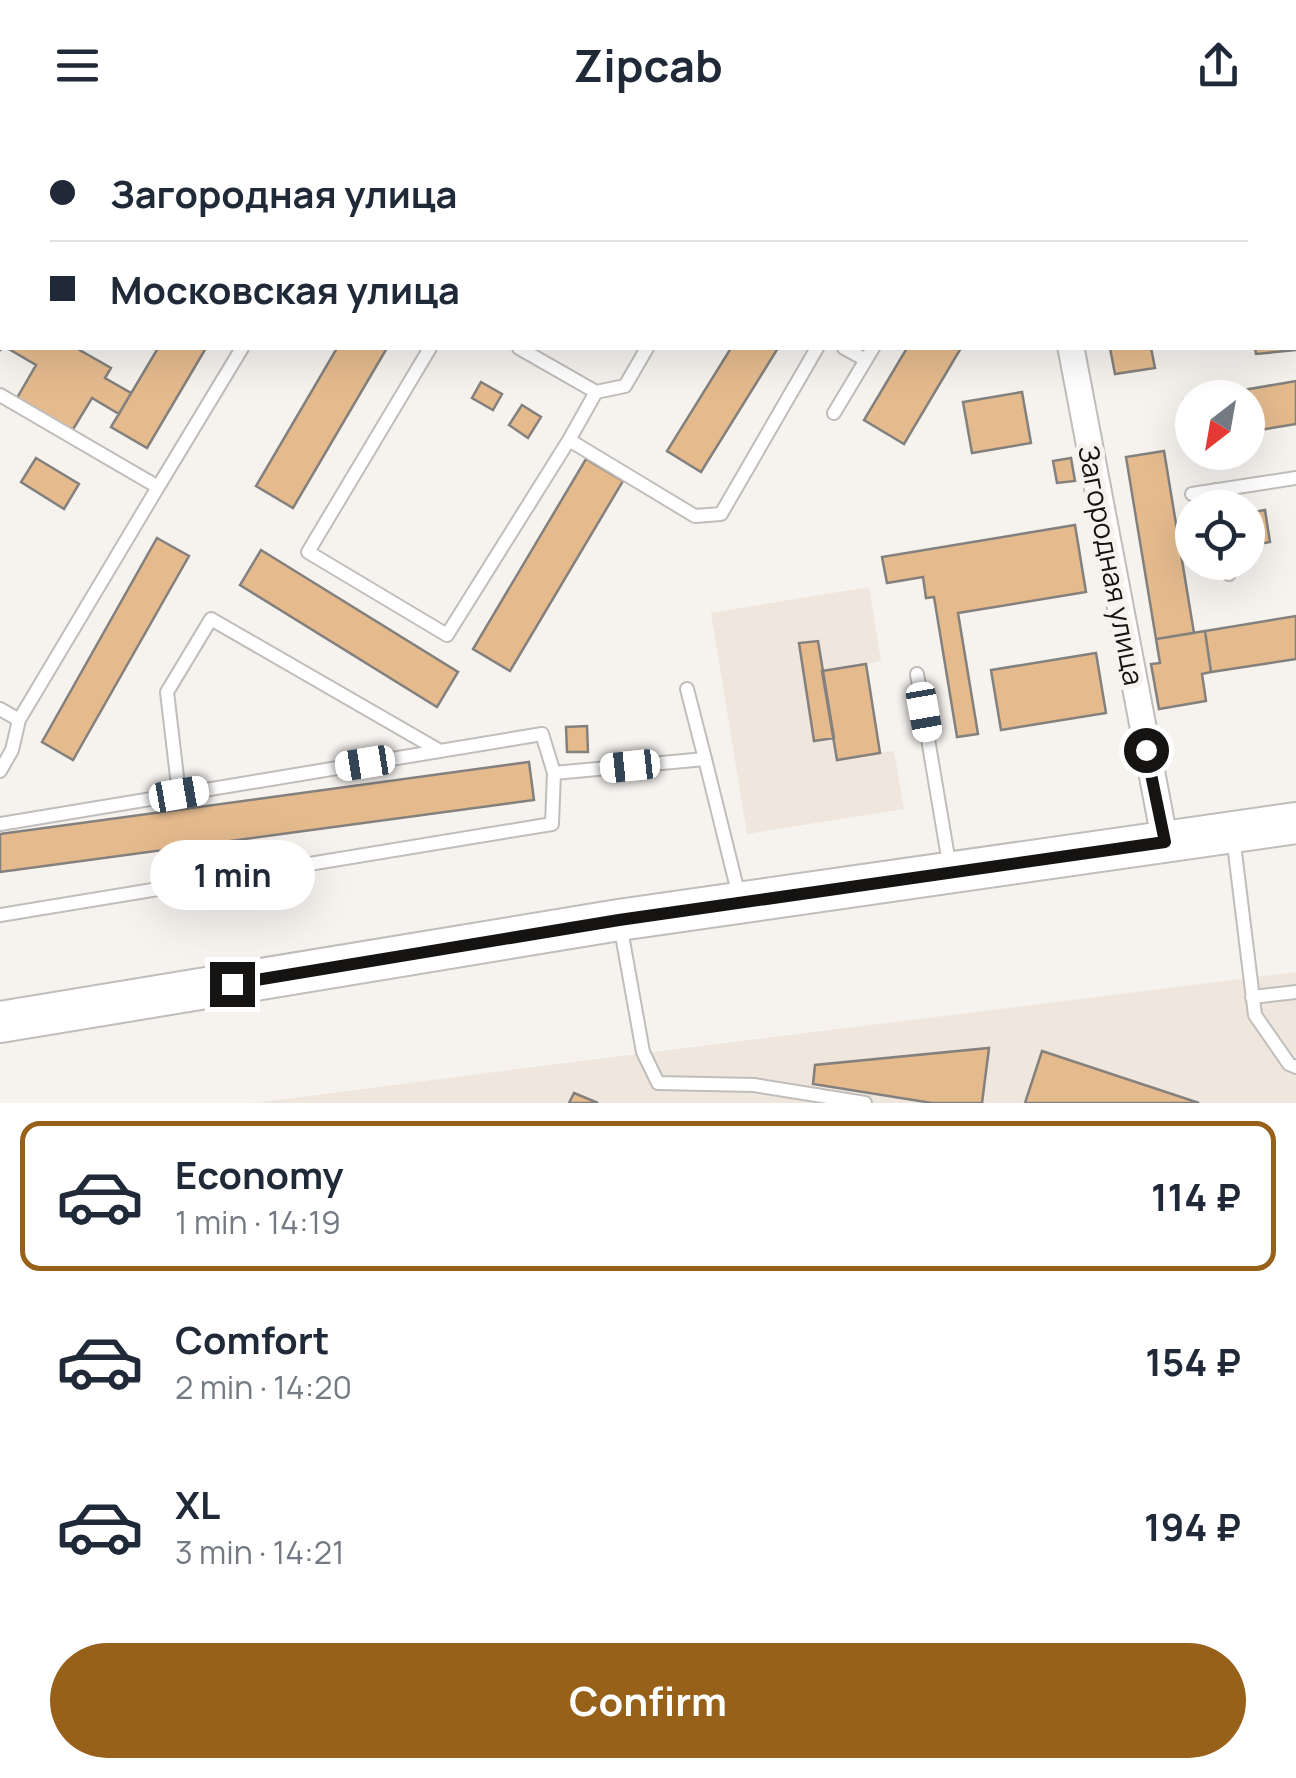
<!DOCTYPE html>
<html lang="en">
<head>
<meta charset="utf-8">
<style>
	:root { --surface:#fff; --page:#f6f6f7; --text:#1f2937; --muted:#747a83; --line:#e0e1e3; --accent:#976119 }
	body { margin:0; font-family:Manrope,sans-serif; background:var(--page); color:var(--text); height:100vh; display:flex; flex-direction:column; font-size:38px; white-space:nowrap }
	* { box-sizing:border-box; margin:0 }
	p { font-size:32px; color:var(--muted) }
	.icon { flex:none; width:55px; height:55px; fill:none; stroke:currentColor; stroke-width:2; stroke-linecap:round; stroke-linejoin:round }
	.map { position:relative; height:973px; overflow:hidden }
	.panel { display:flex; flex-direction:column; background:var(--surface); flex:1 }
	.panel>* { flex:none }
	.guide { position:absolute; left:0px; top:0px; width:1298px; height:220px; box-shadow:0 10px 40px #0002; display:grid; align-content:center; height:220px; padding:0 50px; background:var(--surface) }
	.needle { width:65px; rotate:211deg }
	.controls { position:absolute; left:1175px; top:250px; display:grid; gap:20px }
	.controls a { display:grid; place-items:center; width:90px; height:90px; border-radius:50%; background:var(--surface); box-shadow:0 10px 40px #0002; font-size:50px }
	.end { position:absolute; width:45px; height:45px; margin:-22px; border:12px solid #151413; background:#fff; box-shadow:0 0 0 5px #fff }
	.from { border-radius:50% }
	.bubble { position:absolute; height:70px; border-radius:35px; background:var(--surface); box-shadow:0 10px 40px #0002; font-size:32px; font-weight:700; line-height:70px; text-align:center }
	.car { position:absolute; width:30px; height:60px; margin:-30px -15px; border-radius:12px; box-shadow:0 0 8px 2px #0007; background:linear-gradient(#fff 24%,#345 0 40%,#fff 0 76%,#345 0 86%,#fff 0) }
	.guide b { display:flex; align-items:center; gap:35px; height:95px; font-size:38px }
	.guide b+b { border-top:2px solid var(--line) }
	.guide i { width:25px; height:25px; background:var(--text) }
	ul { padding:18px 0 0; list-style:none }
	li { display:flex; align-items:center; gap:30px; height:150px; margin:0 20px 15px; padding:0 30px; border:5px solid transparent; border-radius:20px }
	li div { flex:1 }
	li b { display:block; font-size:38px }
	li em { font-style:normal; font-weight:700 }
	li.selected { border-color:var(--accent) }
	li>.icon { width:90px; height:90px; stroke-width:1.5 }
	.cta { display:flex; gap:20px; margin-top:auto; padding:20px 50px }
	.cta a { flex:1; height:115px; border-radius:60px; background:var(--accent); color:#fff; font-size:40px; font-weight:700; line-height:115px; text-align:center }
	header { display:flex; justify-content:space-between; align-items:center; height:130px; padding:0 50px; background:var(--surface); font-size:45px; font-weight:700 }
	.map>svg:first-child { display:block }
</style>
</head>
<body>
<header><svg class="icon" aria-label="menu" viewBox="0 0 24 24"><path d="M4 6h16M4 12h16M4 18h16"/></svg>Zipcab<svg class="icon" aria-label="share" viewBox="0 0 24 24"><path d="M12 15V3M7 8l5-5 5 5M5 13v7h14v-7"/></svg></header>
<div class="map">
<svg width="1296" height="973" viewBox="0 0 1296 973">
	<rect width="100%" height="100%" fill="#f6f3ef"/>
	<!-- built -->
	<path fill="#efe6dd" d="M869,457l12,74 -15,3 14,88 14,-1 10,58 -157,25 -36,-221z
		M1296,842v131h-1042l280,-36z"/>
	<!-- building -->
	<path fill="#e5bb8e" stroke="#83807d" stroke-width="2.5" d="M207,0h85l1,2h-85z
		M469,0h50l-1,2h-50z
		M867,0h50l-1,2h-50z
		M1220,0h76v39l-1,-37h-75z
		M2,137v80l-2,4v-80z
		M1295,159l1,61 -40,4 -1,-6h40z
		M7,218h69l35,20 -6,10 26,15 -12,21 -27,-16 -20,33 -55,-33 19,-33z
		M158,218h48l-59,100 -36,-21z
		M337,218h50l-94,160 -37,-22z
		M731,218h47l-77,124 -34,-21z
		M907,218h54l-57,96 -40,-24z
		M1110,218h41l4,20 -40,6z
		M1296,251v43l-48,8v-34h-51z
		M481,252l21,12 -9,16 -21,-12z
		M1022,262l9,51 -59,10 -9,-51z
		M1192,268v43h-1l-7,-41z
		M522,275l19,12 -13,21 -19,-13z
		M1164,321l30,182 -38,6 -30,-182z
		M36,328l43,26 -15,25 -43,-27z
		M1071,328l4,23 -18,2 -4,-22z
		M586,329l37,22 -113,190 -37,-22z
		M1265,380l5,32 -22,4v-33z
		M1075,395l11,67 -128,21 20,121 -21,3 -23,-140 -8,1 -3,-21 -36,6 -5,-26z
		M157,408l32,18 -116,204 -31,-18z
		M261,420l197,122 -21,35 -197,-122z
		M1296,486v43l-85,13 -6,-41z
		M1205,501l6,41 -9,2 4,27 -47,8 -8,-45 9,-1 -4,-24z
		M818,511l16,97 -20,3 -15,-98z
		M1096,523l10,60 -105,17 -10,-60z
		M866,534l14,89 -43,7 -15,-89z
		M587,596l1,26h-21l-1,-25z
		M529,632l5,38 -534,72v-38z
		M989,918l-7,55h-50l-119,-19 2,-19z
		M1042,921l157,52h-174z
		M574,963l24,10h-29z"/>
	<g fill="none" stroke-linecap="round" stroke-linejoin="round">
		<defs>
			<path id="lane" d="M98,0l5,2
				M712,0l4,2
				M1146,0v2
				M39,2l1,-2
				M441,2l2,-2
				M814,2l1,-2
				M0,68l2,-4
				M430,218l-122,204 139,83 122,-195
				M519,218l77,44 -27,48 126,76 26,-2 96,-166
				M844,218l22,12
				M596,262l29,-6 22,-38
				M0,265l158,92 84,-139
				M834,283l39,-65
				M1216,360l3,18
				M1192,364l104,-16
				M1227,432l2,12
				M917,544l33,195
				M687,559l18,70
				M0,579l19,11 139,-233
				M0,641l12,-21 7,-30
				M554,643l151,-14 35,141
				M179,664l-12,-102 44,-73 229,132
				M0,694l542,-90 12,39 -2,51 -552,91
				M1233,706l22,179 34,49 7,3
				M620,794l23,128 15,31 96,2 111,18
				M1252,867l44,-5"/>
			<path id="street" d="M1031,0l1,2
				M1086,2l17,-2
				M1071,218l94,494"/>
			<path id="primary" d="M0,892l619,-102 677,-97"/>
		</defs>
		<!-- lane casing -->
		<use href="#lane" stroke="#c0bdba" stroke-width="16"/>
		<!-- street casing -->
		<use href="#street" stroke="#c0bdba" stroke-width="29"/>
		<!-- primary casing -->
		<use href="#primary" stroke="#c0bdba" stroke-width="44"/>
		<!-- lane -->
		<use href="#lane" stroke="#fff" stroke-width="12"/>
		<!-- street -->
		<use href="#street" stroke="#fff" stroke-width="25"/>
		<!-- primary -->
		<use href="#primary" stroke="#fff" stroke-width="40"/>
	</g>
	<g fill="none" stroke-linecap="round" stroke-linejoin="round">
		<!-- route -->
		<path stroke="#151413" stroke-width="12" d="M232,854l387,-64 546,-78 -19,-92"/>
	</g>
	<g text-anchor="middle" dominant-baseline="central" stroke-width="10" stroke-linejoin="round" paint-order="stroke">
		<!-- street labels -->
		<g font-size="28" fill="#151413" stroke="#f6f3ef">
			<text transform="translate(1112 435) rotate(79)">Загородная улица</text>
		</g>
	</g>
</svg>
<div class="controls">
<a><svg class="needle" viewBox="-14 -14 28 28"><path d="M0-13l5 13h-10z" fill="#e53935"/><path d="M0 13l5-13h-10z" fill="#747a83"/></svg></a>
<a><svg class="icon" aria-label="locate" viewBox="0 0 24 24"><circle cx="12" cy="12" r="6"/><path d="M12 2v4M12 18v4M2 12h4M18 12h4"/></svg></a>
</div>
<i class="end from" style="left:1146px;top:620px"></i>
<i class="end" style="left:232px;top:854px"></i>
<div class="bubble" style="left:150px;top:710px;width:165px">1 min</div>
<i class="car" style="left:924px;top:582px;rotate:170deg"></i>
<i class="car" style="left:365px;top:633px;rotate:261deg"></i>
<i class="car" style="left:630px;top:636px;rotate:264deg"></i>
<i class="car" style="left:179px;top:664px;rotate:80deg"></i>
<div class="guide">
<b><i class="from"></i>Загородная улица</b>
<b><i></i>Московская улица</b>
</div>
</div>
<section class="panel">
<ul>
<li class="selected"><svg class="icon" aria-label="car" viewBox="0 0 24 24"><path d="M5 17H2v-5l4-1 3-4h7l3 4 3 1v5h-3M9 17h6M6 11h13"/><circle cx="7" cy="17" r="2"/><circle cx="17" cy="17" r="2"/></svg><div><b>Economy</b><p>1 min · 14:19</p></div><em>114 ₽</em></li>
<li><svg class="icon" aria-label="car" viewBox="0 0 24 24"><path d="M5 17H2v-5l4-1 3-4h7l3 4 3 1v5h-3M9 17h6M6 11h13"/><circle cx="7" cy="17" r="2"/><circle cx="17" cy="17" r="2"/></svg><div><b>Comfort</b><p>2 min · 14:20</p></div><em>154 ₽</em></li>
<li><svg class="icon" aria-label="car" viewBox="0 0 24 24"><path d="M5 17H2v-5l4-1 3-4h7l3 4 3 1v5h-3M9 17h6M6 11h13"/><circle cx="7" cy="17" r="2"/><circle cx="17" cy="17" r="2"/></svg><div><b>XL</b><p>3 min · 14:21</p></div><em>194 ₽</em></li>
</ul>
<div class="cta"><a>Confirm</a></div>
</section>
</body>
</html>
